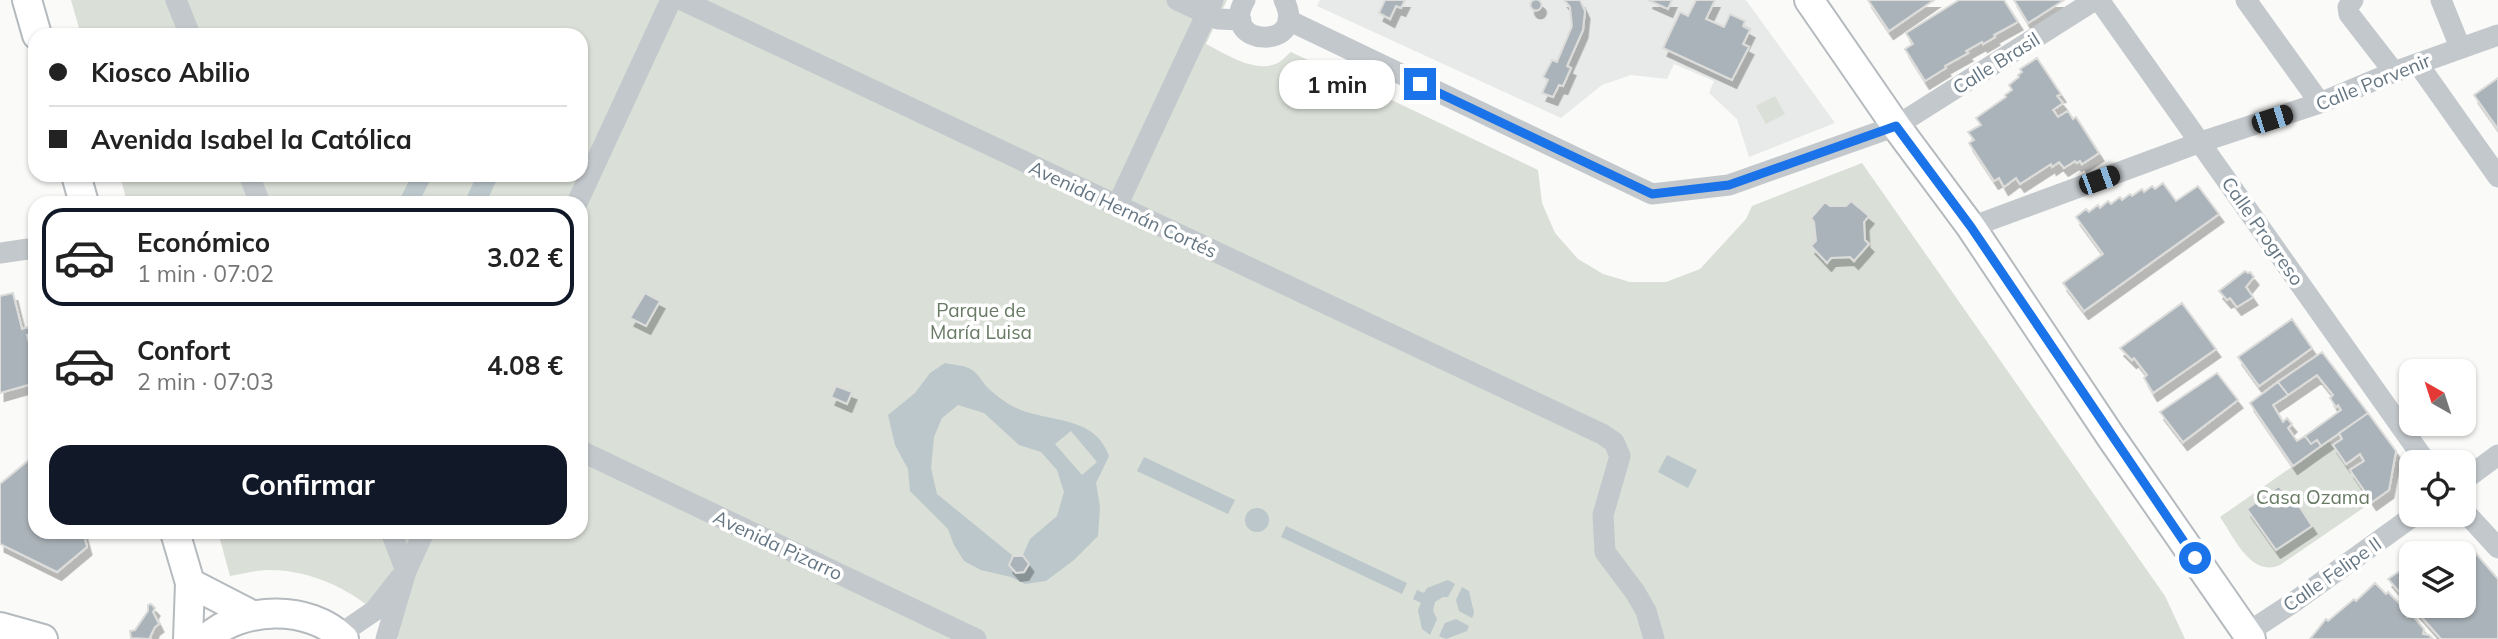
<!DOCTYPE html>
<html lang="es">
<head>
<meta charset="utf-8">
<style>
	:root { --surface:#fff; --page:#f6f6f6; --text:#222; --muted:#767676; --line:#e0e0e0; --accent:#111827 }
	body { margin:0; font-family:Mulish,sans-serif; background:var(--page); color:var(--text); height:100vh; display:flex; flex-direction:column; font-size:26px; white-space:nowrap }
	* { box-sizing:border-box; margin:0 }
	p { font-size:23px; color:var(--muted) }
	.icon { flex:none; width:38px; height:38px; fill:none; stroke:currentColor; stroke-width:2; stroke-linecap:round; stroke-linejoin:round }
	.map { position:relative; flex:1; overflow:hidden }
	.side { position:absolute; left:28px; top:196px; width:560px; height:343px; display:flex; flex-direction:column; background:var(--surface); border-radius:21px; box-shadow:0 2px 5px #0004 }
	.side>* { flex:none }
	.guide { position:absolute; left:28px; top:28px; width:560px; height:154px; border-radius:21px; box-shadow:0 2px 5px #0004; display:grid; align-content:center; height:154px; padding:0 21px; background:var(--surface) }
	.needle { width:46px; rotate:321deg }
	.tools { position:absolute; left:2399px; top:359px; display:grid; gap:14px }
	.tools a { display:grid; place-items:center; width:77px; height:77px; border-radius:14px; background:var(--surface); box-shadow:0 2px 5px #0004; font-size:35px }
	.end { position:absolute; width:32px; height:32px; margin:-16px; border:9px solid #1a73e8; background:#fff; box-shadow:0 0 0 4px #fff }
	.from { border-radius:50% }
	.bubble { position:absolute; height:49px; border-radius:21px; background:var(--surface); box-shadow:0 2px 5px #0004; font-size:23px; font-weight:700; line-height:49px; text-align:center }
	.car { position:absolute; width:21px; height:42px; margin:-21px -10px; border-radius:9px; box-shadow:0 0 5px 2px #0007; background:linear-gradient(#222 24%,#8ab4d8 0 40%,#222 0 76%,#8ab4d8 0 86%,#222 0) }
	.guide b { display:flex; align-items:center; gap:24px; height:66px; font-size:26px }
	.guide b+b { border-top:2px solid var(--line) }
	.guide i { width:18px; height:18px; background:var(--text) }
	ul { padding:12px 0 0; list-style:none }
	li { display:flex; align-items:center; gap:21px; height:98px; margin:0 14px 10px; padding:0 7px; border:4px solid transparent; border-radius:21px }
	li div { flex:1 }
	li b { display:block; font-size:26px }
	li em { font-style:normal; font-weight:700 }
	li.on { border-color:var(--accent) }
	li>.icon { width:63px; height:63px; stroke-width:1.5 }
	.action { display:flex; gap:14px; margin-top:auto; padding:14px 21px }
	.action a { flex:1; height:80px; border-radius:21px; background:var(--accent); color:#fff; font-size:28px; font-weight:700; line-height:80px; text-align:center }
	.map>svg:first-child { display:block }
</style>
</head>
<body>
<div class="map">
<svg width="2498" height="639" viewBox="0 0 2498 639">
	<defs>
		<filter id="shadow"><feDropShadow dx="4.5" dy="8" stdDeviation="0" flood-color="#0004"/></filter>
	</defs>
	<rect width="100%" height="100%" fill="#fafaf8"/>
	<!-- built -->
	<path fill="#e8e9e9" d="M1320,0h426l89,123 -86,34 -12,-38 -28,-26 5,-12 -40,-17 -7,15 -36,-4 -29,10 -41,33 -244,-112z"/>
	<!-- green -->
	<path fill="#dadfd7" d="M71,0h1156l-21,44c20,10 49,30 72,19 4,-2 9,-8 13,-11l247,118 4,33 13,30 23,26 25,15 27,8h36l34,-13 46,-50 6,-13 110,-43 303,433 20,43h-1787c-25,-41 -82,-70 -130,-69 -12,0 -25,4 -38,6l-12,-44h363v-329h-454l-7,-28h461v-140h-500z
		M1775,96l10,18 -19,10 -10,-18z
		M2329,441l43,61 -92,63c-29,13 -46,-28 -60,-48z"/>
	<!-- water -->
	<path fill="#bbc7cb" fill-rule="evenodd" d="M412,175h21l-12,23 9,5h-32z
		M477,175h22l-13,28h-22z
		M945,363c8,2 20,2 27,7 5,3 10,11 14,16 7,7 17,15 26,20 34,18 82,7 97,50l-13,27 4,24 -2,29 -24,24 -28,21 -21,3 -14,-7 -30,-7 -17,-9 -10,-16 -6,-16 -38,-38 -2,-22 -13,-24 -7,-30 27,-22 15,-20zM958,405l26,8 35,32 22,7 16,18 7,22 -7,24 -27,23 -7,16 -10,1 -76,-62 -6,-26 3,-31 8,-19zM1071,431l26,31 -15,13 -27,-31z
		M1667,455l30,15 -9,18 -30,-16z
		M1144,457l91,43 -7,14 -91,-43z
		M1245 520a12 12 0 1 1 24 0a12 12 0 1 1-24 0Z
		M1286,526l121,57 -5,11 -121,-57z
		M1448,580l7,4 -7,13h-5l-8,5 -2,9 4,8 -7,16 -8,-6 -4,-19 3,-7 -8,-4 4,-9 7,3 3,-5z
		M1462,587l7,4 5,22 -2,5 -13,-7 -3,-11z
		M1456,619l13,7 -2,5 -21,8 -7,-3 6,-13z"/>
	<!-- building -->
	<path fill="#aab3b9" stroke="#dcdcda" stroke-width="2" filter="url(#shadow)" d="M1530.5 5a5.5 5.5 0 1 1 11 0a5.5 5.5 0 1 1-11 0Z
		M1385,0h20l-4,8 -5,-2 -6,13 -11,-6z
		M1564,0h16l5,11 -2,19 -16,36 4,2 -8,18 -4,-1 -6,12 -11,-4 6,-13 -5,-3 9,-17 5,2 15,-36 -2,-19z
		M1648,0h24l-4,9z
		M1696,0h19l-9,19 18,8 6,-13 15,7 -2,5 7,4 -7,14 6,3 -17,33 -69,-32 17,-36 8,4z
		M1868,0h66l-45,31z
		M1959,0h45l14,22 -24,13 1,2 -12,7 -1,-2 -16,9 2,2 -23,13 1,2 -21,13 -20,-32 8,-5 -7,-11z
		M2014,0h50l-36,23z
		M2037,58l24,36 -4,2 6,7 -10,7 5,7 10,-6 5,8 3,-2 23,36 -17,11 -2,-3 -3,2 -2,-2 -11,7 -5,-6 -7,5 -1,-3 -31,20 -4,-6 -12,9 -5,-9 -5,3 -25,-38 5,-3 -6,-8 13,-7 -5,-7 30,-21 -1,-2 7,-5 -3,-5 10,-8 -1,-2 4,-3 -2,-3z
		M2498,78v51l-24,-34z
		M2163,183l13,18 22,-15 21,28 -135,97 -21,-28 40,-29 -27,-37 10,-8 3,3 9,-7 2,3 8,-7 3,3 9,-7 2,3 8,-6 2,2 10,-7 2,3 8,-6 3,3z
		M1851,201l18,15 -5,6 1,18 4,4 -15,17 -4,-4 -19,1 -4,5 -16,-17 5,-5 -2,-19 -3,-4 14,-16 5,4h16z
		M2245,271l3,2 2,-1 4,5 -8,10 7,10 -16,10 -7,-9 -3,2 -8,-9z
		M13,293l9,36 6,-2 3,7 -4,1 8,31v17l-35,10v-97z
		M645,293l15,8 -14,25 -16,-8z
		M2182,303l34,46 -63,44 -9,-15 3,-3 -13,-17 -2,2 -12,-12z
		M2292,319l20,29 -53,38 -21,-29z
		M2322,352l46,61 -47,33 -4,-6 -6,4 -6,-8 36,-26 -3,-5 -2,2 -6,-9 3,-3 -16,-20 -29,20 -10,-13z
		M2217,373l21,27 -55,42 -23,-30z
		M2278,382l10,13 -15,10 10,17 4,-4 5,6 -4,4 9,13 8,-5 6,8 6,-4 4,6 -28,20 -43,-63z
		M836,386l16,6 -5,12 -16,-7z
		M2368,413l28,38 -7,39 -17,12 -22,-32 14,-9 -4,-7 -14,10 -13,-19 9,-6 -3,-6z
		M35,455v77h48l4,15 -30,25 -57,-28v-60z
		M2279,486l7,10 8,2 18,28 -36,24 -29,-41z
		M2436,545l36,4 26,30v60h-57l-53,-60 24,-16v43h52v-53h-39z
		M1013,556h10l6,8 -5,8 -8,1 -7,-8z
		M2375,583l11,11 2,-2 20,20 -1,5 6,-1 11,13 -1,5 6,1 4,4h-123l16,-20 2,2 26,-22 2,2z
		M151,604l4,4 -2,4 6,12 -4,3 -5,10 1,2 -20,-1 -1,-7 5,-1 13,-19v-6z"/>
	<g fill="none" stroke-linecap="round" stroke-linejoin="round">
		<defs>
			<path id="major" d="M27,0l10,35
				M1809,0l87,126 75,101 140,210 140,202
				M76,175l8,28
				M175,532l15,51 -2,56
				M190,583l62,32
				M0,627l43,12
				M206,639c35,-33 103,-35 138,0"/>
		</defs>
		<!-- major casing -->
		<use href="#major" stroke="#b5babe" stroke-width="32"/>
		<!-- minor -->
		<path stroke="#c3c8cc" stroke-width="21" d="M176,0l14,35
			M682,0l920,434 12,8 6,14 -17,59 2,37 30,40 11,19 8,28
			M1177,0l41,19 23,1
			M1245,0c-28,47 65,52 39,0
			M2099,0l327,462
			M2246,0l74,103
			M2353,0l-5,7 1,7 45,58
			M2441,0l19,47
			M1288,20l364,174 77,-9 167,-59 199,-126
			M2418,64l80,113
			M249,175l11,28
			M577,203l94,-203
			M1117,206l96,-206
			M1971,227l230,-85 119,-39 74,-31 104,-37
			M0,253l35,-5
			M581,451l395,188
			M2464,480l34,-25
			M2464,511l34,37
			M391,532l15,39
			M2247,633l47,-31 122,-88
			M339,635l35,-24 26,-33
			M386,639l20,-68 18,-39"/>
		<!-- major -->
		<use href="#major" stroke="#fff" stroke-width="28"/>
	</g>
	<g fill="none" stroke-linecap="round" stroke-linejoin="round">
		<!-- route -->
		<path stroke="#1a73e8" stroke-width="9" d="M1420,84l232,110 77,-9 167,-59 75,101 224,331"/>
	</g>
	<g text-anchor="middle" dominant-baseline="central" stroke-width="7" stroke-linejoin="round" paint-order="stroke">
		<!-- street labels -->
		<g font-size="19" fill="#657683" stroke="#fff">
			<text transform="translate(1996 63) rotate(-32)">Calle Brasil</text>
			<text transform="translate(2373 82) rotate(-22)">Calle Porvenir</text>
			<text transform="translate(1123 209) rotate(25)">Avenida Hernán Cortés</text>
			<text transform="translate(2263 231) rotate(55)">Calle Progreso</text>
			<text transform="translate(778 545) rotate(25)">Avenida Pizarro</text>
			<text transform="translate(2332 574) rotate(-35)">Calle Felipe II</text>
		</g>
		<!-- park labels -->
		<g font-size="19" fill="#687a64" stroke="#fff">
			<text x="981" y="310">Parque de<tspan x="981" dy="22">María Luisa</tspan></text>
			<text x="2313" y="497">Casa Ozama</text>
		</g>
	</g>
</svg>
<div class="tools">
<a><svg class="needle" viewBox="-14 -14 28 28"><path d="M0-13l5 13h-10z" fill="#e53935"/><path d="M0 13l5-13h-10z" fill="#767676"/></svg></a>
<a><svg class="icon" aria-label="locate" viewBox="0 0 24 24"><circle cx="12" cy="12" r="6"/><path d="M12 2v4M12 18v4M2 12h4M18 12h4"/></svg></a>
<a><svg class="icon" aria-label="layers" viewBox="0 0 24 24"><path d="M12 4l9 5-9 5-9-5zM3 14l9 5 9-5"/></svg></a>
</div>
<i class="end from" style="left:2195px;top:558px"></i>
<i class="end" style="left:1420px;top:84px"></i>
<div class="bubble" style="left:1279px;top:60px;width:116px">1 min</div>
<i class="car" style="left:2272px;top:119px;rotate:72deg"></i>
<i class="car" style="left:2099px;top:180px;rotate:70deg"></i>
<div class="guide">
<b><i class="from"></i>Kiosco Abilio</b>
<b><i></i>Avenida Isabel la Católica</b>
</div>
<section class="side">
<ul>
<li class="on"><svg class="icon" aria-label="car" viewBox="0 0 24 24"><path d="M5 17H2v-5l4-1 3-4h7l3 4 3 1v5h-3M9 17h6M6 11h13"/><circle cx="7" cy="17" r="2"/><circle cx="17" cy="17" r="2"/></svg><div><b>Económico</b><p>1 min · 07:02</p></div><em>3.02 €</em></li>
<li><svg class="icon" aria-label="car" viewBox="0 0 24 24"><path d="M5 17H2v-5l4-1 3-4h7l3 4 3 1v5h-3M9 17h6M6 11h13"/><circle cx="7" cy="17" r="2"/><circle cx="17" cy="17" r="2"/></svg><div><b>Confort</b><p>2 min · 07:03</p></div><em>4.08 €</em></li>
</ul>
<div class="action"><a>Confirmar</a></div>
</section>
</div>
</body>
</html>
